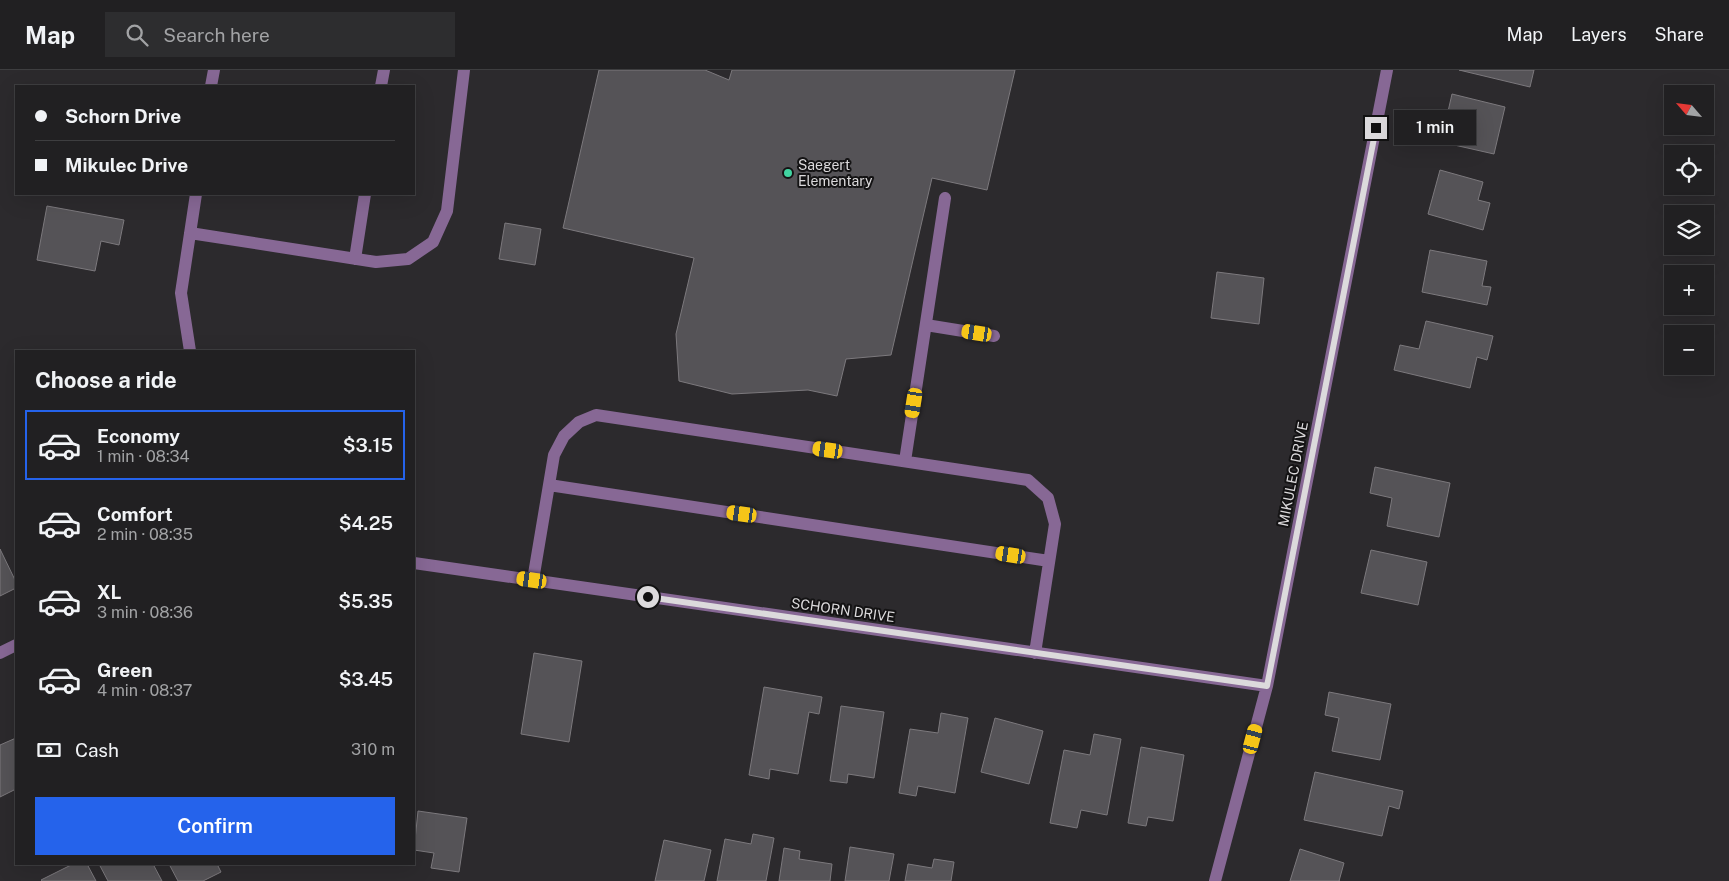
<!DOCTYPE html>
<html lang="en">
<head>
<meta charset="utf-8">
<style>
	:root { --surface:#212022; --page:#2d2d2f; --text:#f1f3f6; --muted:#a2a3a5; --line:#3e3e40; --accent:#2563eb }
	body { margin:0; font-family:"Public Sans",sans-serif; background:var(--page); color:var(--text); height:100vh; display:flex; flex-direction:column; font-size:19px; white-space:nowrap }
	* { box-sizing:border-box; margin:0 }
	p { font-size:16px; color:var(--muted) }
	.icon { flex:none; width:28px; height:28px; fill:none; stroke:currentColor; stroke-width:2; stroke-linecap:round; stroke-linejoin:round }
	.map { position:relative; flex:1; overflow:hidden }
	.panel { position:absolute; left:15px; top:280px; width:400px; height:515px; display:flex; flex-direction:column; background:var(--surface); border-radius:0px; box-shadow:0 5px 20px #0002,0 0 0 1px var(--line) }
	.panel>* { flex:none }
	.banner { position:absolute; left:15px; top:15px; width:400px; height:110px; border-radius:0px; box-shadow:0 5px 20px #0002,0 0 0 1px var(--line); display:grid; align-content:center; height:110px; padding:0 20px; background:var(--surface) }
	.needle { width:32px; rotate:298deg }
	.buttons { position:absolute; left:1664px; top:15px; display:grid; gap:10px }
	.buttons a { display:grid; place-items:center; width:50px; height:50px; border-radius:0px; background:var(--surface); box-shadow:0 5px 20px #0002,0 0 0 1px var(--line); font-size:25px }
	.end { position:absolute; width:22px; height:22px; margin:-11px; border:6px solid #dcdadc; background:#111; box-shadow:0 0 0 2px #111 }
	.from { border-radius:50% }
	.bubble { position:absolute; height:35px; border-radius:0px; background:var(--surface); box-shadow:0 5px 20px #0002,0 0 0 1px var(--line); font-size:16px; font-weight:600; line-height:35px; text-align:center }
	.car { position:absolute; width:15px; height:30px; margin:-15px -8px; border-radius:6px; box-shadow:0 0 4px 1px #0007; background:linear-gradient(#f5c518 24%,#345 0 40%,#f5c518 0 76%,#345 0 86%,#f5c518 0) }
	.banner b { display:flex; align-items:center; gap:18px; height:48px; font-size:19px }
	.banner b+b { border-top:1px solid var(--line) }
	.banner i { width:12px; height:12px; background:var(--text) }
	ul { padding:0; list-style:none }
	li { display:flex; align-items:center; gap:15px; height:70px; margin:0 10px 8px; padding:0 10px; border:2px solid transparent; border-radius:0px }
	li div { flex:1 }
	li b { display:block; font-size:19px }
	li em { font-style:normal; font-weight:600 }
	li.current { border-color:var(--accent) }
	li>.icon { width:45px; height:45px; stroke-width:1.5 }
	h2 { padding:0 20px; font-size:22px; line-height:60px }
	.pay { display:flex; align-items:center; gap:12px; height:55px; padding:0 20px; font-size:19px }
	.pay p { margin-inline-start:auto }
	.cta { display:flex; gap:10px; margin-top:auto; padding:10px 20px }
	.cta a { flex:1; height:58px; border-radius:0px; background:var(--accent); color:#fff; font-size:20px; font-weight:600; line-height:58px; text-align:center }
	header { display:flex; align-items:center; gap:30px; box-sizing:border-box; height:70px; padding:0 25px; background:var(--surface); border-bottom:1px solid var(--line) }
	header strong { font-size:24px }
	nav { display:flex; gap:28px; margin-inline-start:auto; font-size:18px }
	.search { width:350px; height:45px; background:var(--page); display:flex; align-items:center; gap:12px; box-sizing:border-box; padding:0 18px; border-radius:0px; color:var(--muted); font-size:19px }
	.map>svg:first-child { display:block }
</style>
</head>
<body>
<header>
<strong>Map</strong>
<div class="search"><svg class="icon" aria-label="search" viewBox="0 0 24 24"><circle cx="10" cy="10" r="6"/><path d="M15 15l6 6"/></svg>Search here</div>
<nav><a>Map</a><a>Layers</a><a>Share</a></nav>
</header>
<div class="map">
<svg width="1729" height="811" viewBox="0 0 1729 811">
	<rect width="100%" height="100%" fill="#2c2a2d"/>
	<!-- building -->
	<path fill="#555357" stroke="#7c797d" d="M599,0h106l24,10 3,-10h283l-28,120 -55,-12 -41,177 -45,4 -9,37 -29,-6 -76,4 -53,-13 -3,-47 18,-76 -131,-30z
		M1459,0h75l-4,17z
		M1452,24l53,13 -11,47 -53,-12z
		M1440,100l43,12 -5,18 12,3 -7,27 -55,-16z
		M47,136l77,14 -5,25 -18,-4 -6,30 -58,-11z
		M505,153l36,6 -6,36 -36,-6z
		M1430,180l57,11 -5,25 9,1 -4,18 -65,-13z
		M1217,202l47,6 -5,46 -48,-6z
		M1426,251l67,15 -6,24 -10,-3 -7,31 -76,-18 6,-25 19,4z
		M1375,397l75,16 -11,54 -52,-11 5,-28 -22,-5z
		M0,479l16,33v6l-16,8z
		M1371,480l56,12 -9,43 -57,-12z
		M534,583l48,8 -13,81 -48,-8z
		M764,617l58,10 -3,17 -10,-2 -11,62 -28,-5 -1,10 -20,-4z
		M1329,622l62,12 -11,56 -48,-9 7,-33 -14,-3z
		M841,636l43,6 -10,66 -26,-4 -1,9 -17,-2z
		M941,643l27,5 -13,75 -37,-7 -2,10 -17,-3 11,-64 28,4z
		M995,648l48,13 -14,53 -48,-12z
		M1094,664l27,5 -14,76 -26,-5 -4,18 -27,-5 14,-73 26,5z
		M16,668v51l-16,8v-52z
		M1141,677l43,8 -11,66 -25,-4 -2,9 -18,-3z
		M1315,702l88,19 -4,18 -10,-3 -7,30 -78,-16z
		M418,741l49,7 -8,54 -28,-4 3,-15 -20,-3z
		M753,764l21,4 -8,43h-49l8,-42 26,5z
		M664,770l47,10 -7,31h-49z
		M850,777l44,7 -5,27h-44z
		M784,778l16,3 -1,8 33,5 -2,17h-51z
		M1300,779l44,14 -5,18h1h-50z
		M934,789l20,3 -3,19h-46l3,-17 24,4z
		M73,794h14l9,17h-54l-1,-1z
		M99,794h54l9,17h-54z
		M169,794h48l4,8 -18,9h-25z"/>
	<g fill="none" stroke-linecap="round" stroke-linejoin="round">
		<!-- minor -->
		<path stroke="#876895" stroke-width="12" d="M211,16l3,-16
			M381,16l3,-16
			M190,163l186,29 32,-3 25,-17 14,-31 17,-141
			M355,189l10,-65
			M926,255l68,11
			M190,281l-9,-58 15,-99
			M905,391l40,-263
			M549,415l500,76
			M414,493l853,123
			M533,510l21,-125 10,-19 15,-14 17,-7 432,65 20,18 7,26 -20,129
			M0,583l16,-8
			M1215,811l52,-195 120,-616"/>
	</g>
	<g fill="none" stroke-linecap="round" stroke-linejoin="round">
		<!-- route -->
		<path stroke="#dcdadc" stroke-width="6" d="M648,527l619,89 109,-558"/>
	</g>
	<!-- markers -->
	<circle fill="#41d4a1" stroke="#141314" stroke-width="2" cx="788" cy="103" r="5"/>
	<g text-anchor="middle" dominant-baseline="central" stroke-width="4" stroke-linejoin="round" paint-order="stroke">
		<!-- poi labels -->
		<g font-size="14" fill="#dcdadc" stroke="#141314" text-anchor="start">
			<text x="798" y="95">Saegert<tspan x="798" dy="16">Elementary</tspan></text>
		</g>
		<!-- street labels -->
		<g font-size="14" fill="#dcdadc" stroke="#141314">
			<text transform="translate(1293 404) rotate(-79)">MIKULEC DRIVE</text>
			<text transform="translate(843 540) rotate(8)">SCHORN DRIVE</text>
		</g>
	</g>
</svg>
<div class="buttons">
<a><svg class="needle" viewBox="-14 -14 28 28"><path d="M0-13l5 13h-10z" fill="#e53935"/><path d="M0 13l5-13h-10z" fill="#a2a3a5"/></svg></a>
<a><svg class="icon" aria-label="locate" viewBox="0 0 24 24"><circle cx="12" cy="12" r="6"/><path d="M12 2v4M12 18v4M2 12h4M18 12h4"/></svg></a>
<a><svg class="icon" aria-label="layers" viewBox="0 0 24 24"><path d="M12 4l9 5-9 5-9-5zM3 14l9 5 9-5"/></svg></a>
<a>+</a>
<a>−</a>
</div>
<i class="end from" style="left:648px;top:527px"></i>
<i class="end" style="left:1376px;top:58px"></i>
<div class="bubble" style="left:1394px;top:40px;width:82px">1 min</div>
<i class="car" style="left:977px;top:263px;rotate:279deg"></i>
<i class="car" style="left:914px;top:333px;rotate:189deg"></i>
<i class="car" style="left:828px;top:380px;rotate:278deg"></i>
<i class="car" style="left:742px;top:444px;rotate:278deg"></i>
<i class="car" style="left:1011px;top:485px;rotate:279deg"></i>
<i class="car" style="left:532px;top:510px;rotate:278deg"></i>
<i class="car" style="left:1253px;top:669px;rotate:15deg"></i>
<div class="banner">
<b><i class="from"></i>Schorn Drive</b>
<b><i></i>Mikulec Drive</b>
</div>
<section class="panel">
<h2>Choose a ride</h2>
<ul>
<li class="current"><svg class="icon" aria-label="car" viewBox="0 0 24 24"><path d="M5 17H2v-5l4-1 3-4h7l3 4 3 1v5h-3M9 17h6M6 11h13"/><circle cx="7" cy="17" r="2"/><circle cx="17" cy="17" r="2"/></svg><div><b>Economy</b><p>1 min · 08:34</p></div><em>$3.15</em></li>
<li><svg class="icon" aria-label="car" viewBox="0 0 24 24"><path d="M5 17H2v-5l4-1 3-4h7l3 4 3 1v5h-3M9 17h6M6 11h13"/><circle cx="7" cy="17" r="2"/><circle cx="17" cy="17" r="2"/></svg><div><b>Comfort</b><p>2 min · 08:35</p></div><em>$4.25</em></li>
<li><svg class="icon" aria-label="car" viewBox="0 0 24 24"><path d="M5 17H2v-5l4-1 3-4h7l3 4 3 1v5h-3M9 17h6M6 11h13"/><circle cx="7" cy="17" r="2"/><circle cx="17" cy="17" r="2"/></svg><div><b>XL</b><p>3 min · 08:36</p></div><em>$5.35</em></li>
<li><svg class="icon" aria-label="car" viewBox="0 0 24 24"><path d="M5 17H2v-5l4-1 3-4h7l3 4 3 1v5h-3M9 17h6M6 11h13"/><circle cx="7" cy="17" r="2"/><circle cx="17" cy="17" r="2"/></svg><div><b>Green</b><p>4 min · 08:37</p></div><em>$3.45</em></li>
</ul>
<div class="pay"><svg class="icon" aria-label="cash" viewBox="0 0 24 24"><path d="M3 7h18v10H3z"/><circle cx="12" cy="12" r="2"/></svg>Cash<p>310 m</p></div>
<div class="cta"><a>Confirm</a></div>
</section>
</div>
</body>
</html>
